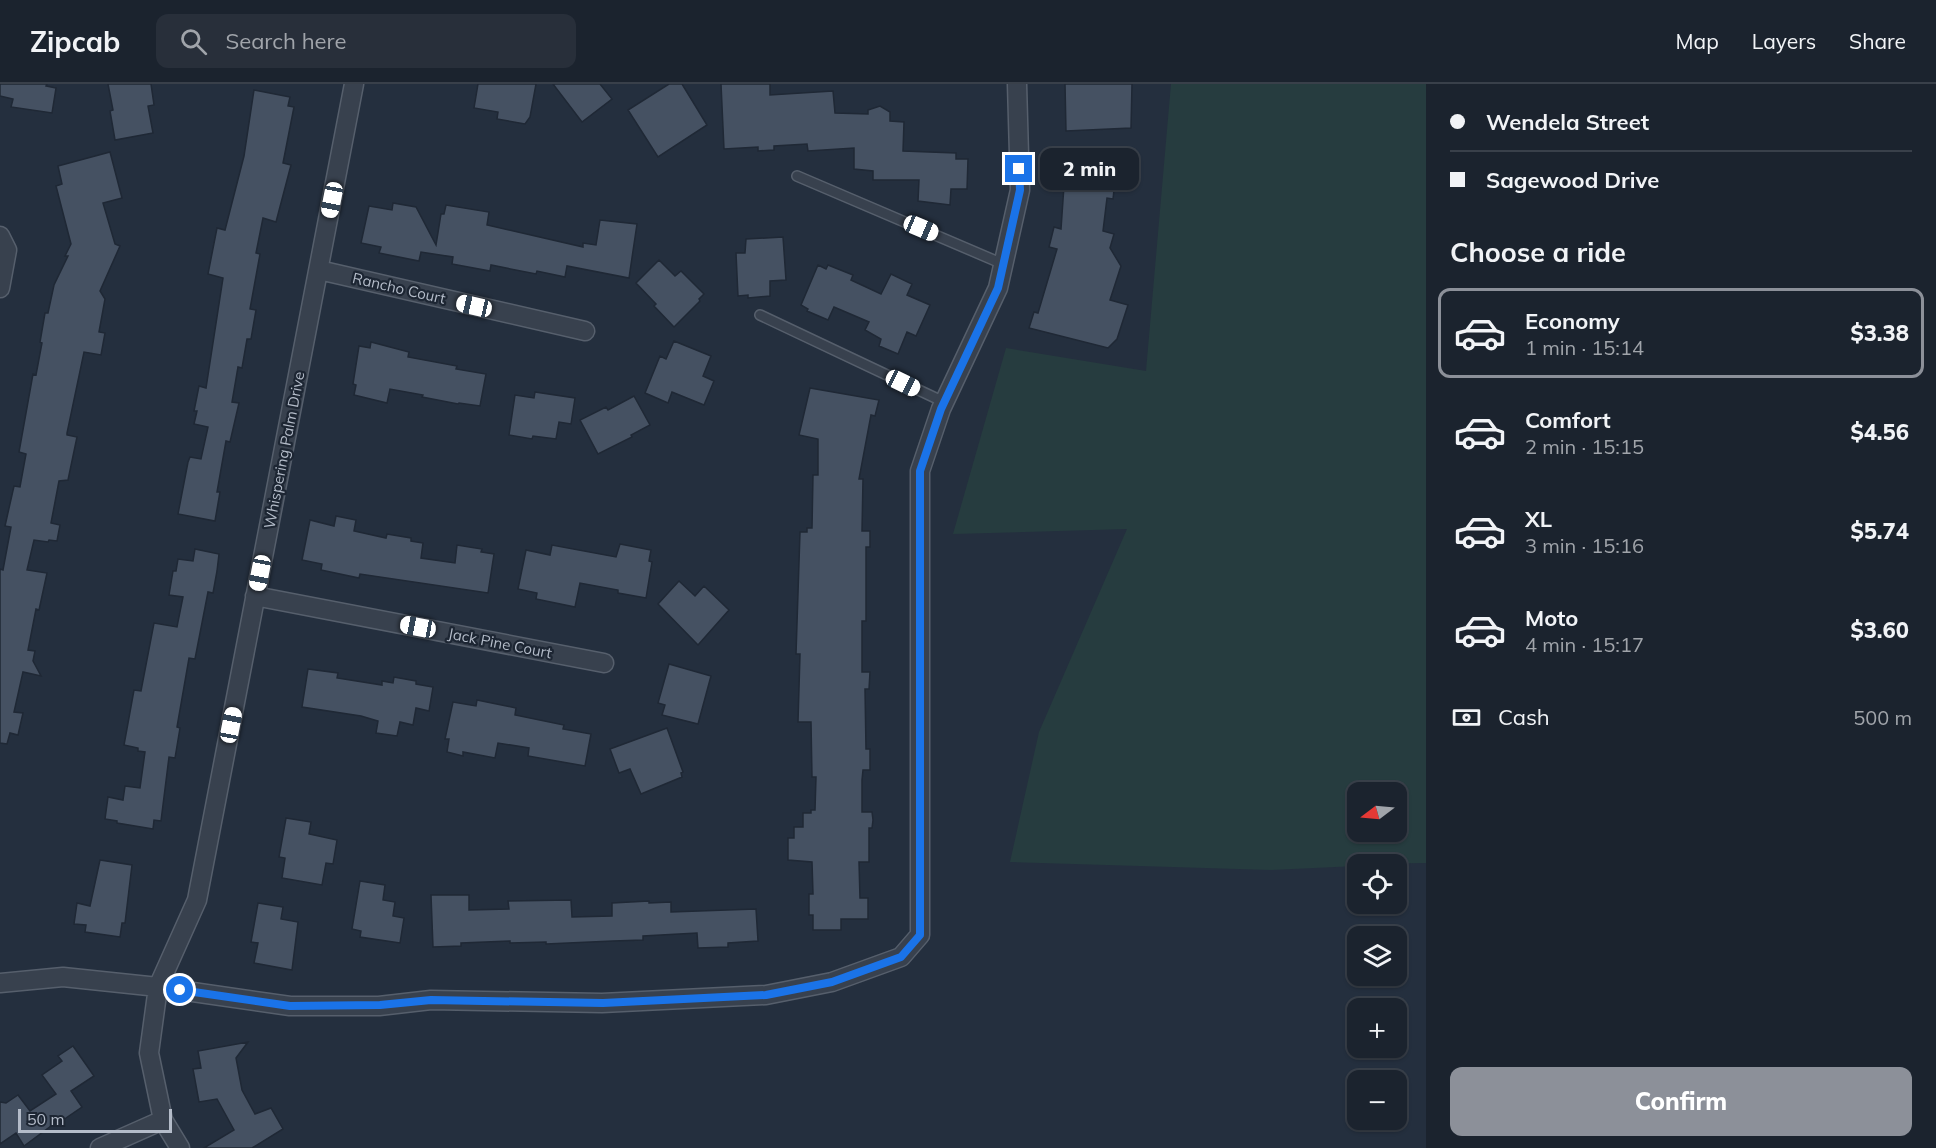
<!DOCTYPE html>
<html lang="en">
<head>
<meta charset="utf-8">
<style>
	:root { --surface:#1b232e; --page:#282f3a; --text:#f1f3f6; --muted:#a0a4aa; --line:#39404a; --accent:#8c9099 }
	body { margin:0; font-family:Mulish,sans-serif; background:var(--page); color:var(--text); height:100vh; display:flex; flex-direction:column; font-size:22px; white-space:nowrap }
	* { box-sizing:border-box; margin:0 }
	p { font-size:20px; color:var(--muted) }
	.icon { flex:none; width:33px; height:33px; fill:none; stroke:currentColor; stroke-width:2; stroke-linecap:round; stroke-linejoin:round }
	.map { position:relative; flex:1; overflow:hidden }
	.drawer { display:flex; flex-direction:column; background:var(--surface); width:510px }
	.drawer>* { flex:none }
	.guide { display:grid; align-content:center; height:132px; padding:0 24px; background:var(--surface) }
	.needle { width:39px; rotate:254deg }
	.controls { position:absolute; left:1347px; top:698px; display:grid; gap:12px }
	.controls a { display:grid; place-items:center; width:60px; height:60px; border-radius:12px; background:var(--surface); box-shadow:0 2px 4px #0004,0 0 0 2px var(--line); font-size:30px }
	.scale { position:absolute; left:18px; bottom:15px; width:154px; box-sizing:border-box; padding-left:6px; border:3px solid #b4bcc9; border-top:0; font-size:16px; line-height:21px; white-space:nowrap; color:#b4bcc9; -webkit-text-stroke:4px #1d2633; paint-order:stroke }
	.end { position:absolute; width:27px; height:27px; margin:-14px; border:8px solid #1a73e8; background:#fff; box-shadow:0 0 0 3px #fff }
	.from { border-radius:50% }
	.bubble { position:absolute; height:42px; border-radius:12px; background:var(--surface); box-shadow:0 2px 4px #0004,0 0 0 2px var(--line); font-size:20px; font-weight:800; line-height:42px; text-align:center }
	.car { position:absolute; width:18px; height:36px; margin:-18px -9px; border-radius:8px; box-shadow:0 0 4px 2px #0007; background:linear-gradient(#fff 24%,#345 0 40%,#fff 0 76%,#345 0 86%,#fff 0) }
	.guide b { display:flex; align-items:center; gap:21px; height:57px; font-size:22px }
	.guide b+b { border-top:2px solid var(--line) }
	.guide i { width:15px; height:15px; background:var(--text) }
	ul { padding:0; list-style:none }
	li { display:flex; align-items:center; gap:18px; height:90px; margin:0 12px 9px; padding:0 12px; border:3px solid transparent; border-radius:12px }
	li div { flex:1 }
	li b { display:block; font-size:22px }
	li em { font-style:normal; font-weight:800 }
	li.current { border-color:var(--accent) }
	li>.icon { width:54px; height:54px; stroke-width:1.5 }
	h2 { padding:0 24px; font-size:27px; line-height:72px }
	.pay { display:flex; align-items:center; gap:15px; height:66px; padding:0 24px; font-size:22px }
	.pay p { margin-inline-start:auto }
	.button { display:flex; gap:12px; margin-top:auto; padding:12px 24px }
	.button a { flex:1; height:69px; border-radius:12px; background:var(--accent); color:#fff; font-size:24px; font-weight:800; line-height:69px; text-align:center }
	header { display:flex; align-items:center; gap:36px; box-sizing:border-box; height:84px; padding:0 30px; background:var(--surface); border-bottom:2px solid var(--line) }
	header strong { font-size:28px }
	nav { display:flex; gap:33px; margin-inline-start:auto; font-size:21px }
	.search { width:420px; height:54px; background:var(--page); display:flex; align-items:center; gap:15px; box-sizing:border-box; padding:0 21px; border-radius:12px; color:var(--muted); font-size:22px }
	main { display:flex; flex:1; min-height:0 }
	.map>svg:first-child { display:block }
</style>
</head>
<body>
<header>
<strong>Zipcab</strong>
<div class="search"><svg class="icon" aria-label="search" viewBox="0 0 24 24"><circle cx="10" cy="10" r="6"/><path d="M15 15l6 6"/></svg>Search here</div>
<nav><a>Map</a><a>Layers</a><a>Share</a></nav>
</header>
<main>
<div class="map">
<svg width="1426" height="1064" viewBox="0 0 1426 1064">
	<rect width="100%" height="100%" fill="#242f3e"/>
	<!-- green -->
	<path fill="#263c3f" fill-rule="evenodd" d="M1171,0h255v779l-68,1 -1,2 -86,4 -261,-8 29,-130 88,-203 -174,5 53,-186 140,23zM1358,708h38v39h-38z"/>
	<!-- building -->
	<path fill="#455162" stroke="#1f2835" stroke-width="1.5" d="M0,0h47l-1,2 10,2 -4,25 -41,-6 2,-8 -13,-3z
		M108,0h43l3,21 -6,1 5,27 -38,7 -5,-29 3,-1z
		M478,0h58l-6,33 -5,7 -28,-5 1,-7 -24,-4z
		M553,0h47l12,15 -30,23z
		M669,0h13l25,41 -49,32 -30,-47z
		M721,0h49v11l63,-4 2,22 33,1v-4l12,-4 10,6v9l14,1 -1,29 53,2v6h12l-1,30h-16l-1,16 -32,-4 1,-21h-46v-9l-19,-2v-21l-46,3 -1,-7 -33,2v4l-16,1v-4l-34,2z
		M1065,0h67l-1,44 -65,3z
		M254,6l36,7 -2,9 6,1 -11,56 8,2 -15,57 -13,-4 -7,35 4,1 -10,55 6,1 -5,29h-4l-5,29 -4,-1 -6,35 7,1 -9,39 -4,-1 -9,51h3l-5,29 -37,-7 10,-52 2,-5 11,2 7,-32 -14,-3 3,-13h-3l5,-25 7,2 17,-110 -15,-4 9,-46 8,2 19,-74z
		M110,68l12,46 -19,5 12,41 5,2 -20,45 5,8 -6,33 6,1 -4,22 -17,-3 -17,81v2l10,2 -9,43 -9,1 -8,42 9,2 -3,16 -8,-1 -1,2 -14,-2 -7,30 20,3 -8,37 -3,-1 -8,41 7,1 -2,10 8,15 -18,-4 -9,40 9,1 -5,22 -8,-2 -3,11 -7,-1v-174l3,1 8,-43 -6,-1 9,-40 6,1 6,-33 -7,-2 14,-78 3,1 6,-32 -2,-1 5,-29h3l6,-28 14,-29h-3l6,-12 -15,-58 6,-2 -4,-18z
		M1083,72l30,3 -2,13h5l-3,27 -6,-1 -4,33 11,3 -4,14 11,18 -11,34 18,5 -11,34 -9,9 -79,-20 5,-16 4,1 19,-64 -8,-2 5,-20 7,2 4,-58 16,2z
		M393,119l23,4 20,38 5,-31h3l2,-9 43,7 -2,13 96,22v-4l13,2 4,-25 37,4 -8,54 -62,-12 -2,11 -28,-6 -1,3 -45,-9 -1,6 -38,-7 1,-7 -32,-5 -2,9 -40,-8 2,-6 -20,-4 8,-37 23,4z
		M783,153l3,43 -16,1v15l-22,2v-3l-10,1 -2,-43h9l1,-14z
		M659,176l16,16 6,-5 23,23 -5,5 1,2 -26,26 -20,-21 2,-2 -20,-21z
		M818,181l8,4 2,-4 25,10 -2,5 30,14 10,-20 21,10 -5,11 23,10 -14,31 -9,-4 -9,22 -19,-8 2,-7 -16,-9 4,-8 -35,-15 -6,13 -21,-9 1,-2 -7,-4z
		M674,257l37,15 -8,20 11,5 -10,24 -32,-13 -4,11 -23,-10 15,-37 6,3z
		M371,258l38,10 -1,5 49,9 -1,3 30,5 -6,32 -21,-3 -1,1 -36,-7 1,-2 -33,-6 -3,14 -33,-8 2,-10 -3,-1 6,-38 11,2z
		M810,304l69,12 -4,16 -4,-1 -12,64h4l-1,52h8v16h-4v74h-4v51h8l-1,17h-4l1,60h4v21h-7l-1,10v32h10l1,8 -1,8h-3v34h-10l1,36h8v21h-27v11h-28v-15h-4v-21h4l-1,-32 -24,-2v-22h6v-11h9v-14h8v-3h4l1,-33h-4l-1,-55h-13l2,-68h-4l4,-122h7v-4h5l1,-53h5v-36l-19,-4z
		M535,308l40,6 -4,26 -12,-2 -3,17 -23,-3 -1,3 -23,-4 6,-40 19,3z
		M634,312l16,29 -19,10 1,2 -34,17 -18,-34 26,-13 2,3z
		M336,432l20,4 -2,11 32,7 1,-4 24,4v3l12,2 -2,15 34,5 2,-18 25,4 -1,3 13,2 -6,39 -128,-19 -1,4 -38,-8 1,-6 -20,-4 8,-40 24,6z
		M620,460l31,6 -2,11 3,1 -6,36 -28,-5v-3l-38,-7 -5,24 -39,-8 1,-6 -19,-4 8,-39 24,5 2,-10 64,12z
		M195,465l24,5 -2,17 -4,22 -5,-1 -13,67 -6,-1 -12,69 3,1 -5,30 -6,-1 -8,64 -7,-1 -1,9 -36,-6v-2l-12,-2 3,-22 15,3 2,-14 15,2 5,-36 -7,-1v-3l-14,-3 10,-55 7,1 13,-68 23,4 6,-30 -14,-2 4,-24h3l2,-12 15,2z
		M679,497l16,15 9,-10 25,24 -31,35 -40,-41z
		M669,580l42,12 -13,48 -36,-9 3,-10 -7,-2z
		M308,585l30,4 -1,5 45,7v-4l11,2 1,-6 22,4v3l17,3 -4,24 -13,-3 -3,17 -13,-3 -3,14 -21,-3 2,-12 -17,-5 -59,-9z
		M477,616l39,8 -1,7 49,10 -1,4 28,5 -6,32 -57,-10 1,-8 -31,-5 -3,15 -32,-6v4l-16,-4 2,-13h-4l8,-37 23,4z
		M667,644l16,44 -2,1 1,4 -41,17 -11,-25 -11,4 -9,-24z
		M286,734l25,4 -2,12 28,6 -4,24 -7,-1 -4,22 -40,-7 3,-20 -6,-1z
		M100,776l32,5 -7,58h-3l-2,14 -35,-5 1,-7 -12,-1 3,-21 13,3z
		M360,797l25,4 -2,15 12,2 -2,14 11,2 -4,25 -40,-6 1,-6 -9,-2z
		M431,811h38v15l40,-1 -1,-8 63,-1 1,17 40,-1v-13l37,-2v2l22,-1v10l85,-3 2,32 -30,2v4l-30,1 -1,-15 -54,3v4l-30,1 -67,3v-2l-36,1v-2l-49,2v3l-28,1z
		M258,819l25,4 -2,12 17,3 -6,48 -38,-7 4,-20 -7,-1z
		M248,958l-12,16 6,32 13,24 16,-6 12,21 -31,19h-48l30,-18 -17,-31 -18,3 -6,-33 8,-1 -3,-17z
		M73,962l21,30 -23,15 11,16 -19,13 -1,-2 -38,28 -8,-13 -16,11v-42l6,1 12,-8 12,16 26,-17 -14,-19 20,-14 -4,-5z"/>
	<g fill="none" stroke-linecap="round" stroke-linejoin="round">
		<defs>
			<path id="service" d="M797,92l206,88
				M760,231l184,87"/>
			<path id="minor" d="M0,152l7,14 -7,38
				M319,186l266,61
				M255,512l349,67
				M0,899l63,-6 95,10 132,19h89l52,-6 171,3 164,-8 66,-13 69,-25 19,-22v-464l21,-62 57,-121 22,-98 -3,-106
				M100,1064l63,-28
				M180,1064l-17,-28 -14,-67 9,-66 39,-87 157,-816"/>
		</defs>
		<!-- service casing -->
		<use href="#service" stroke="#565f6c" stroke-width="12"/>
		<!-- minor casing -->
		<use href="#minor" stroke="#565f6c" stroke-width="21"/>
		<!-- service -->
		<use href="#service" stroke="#38414e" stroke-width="9"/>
		<!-- minor -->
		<use href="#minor" stroke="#38414e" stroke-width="18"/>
	</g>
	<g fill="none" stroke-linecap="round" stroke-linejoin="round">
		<!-- route -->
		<path stroke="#1a73e8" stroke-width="8" d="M180,906l110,16 90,-1 51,-5 172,3 163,-8 66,-13 69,-25 19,-22v-464l21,-62 57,-121 22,-98 -1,-21"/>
	</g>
	<g text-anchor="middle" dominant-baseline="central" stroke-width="4.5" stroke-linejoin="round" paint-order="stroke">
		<!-- street labels -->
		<g font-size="15" fill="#b4bcc9" stroke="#1d2633">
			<text transform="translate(399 204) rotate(13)">Rancho Court</text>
			<text transform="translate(284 366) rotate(-79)">Whispering Palm Drive</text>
			<text transform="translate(500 559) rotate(11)">Jack Pine Court</text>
		</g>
	</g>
</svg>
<div class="controls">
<a><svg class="needle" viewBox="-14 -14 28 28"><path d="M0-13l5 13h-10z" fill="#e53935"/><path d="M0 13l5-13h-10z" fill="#a0a4aa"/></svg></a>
<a><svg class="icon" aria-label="locate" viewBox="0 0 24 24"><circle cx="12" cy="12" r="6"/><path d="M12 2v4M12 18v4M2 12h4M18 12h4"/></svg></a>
<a><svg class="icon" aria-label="layers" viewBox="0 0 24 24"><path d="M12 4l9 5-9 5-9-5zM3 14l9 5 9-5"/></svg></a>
<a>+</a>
<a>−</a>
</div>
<div class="scale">50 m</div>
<i class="end from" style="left:180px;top:906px"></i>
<i class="end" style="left:1019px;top:85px"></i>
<div class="bubble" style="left:1040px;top:64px;width:99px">2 min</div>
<i class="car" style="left:332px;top:116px;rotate:191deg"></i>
<i class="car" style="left:921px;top:144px;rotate:113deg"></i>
<i class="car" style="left:474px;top:222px;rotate:283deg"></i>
<i class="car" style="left:903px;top:299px;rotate:116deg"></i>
<i class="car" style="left:260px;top:489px;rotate:191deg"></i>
<i class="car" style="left:418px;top:543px;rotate:281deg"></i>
<i class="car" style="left:231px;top:641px;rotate:11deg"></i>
</div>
<section class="drawer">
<div class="guide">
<b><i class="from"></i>Wendela Street</b>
<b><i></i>Sagewood Drive</b>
</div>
<h2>Choose a ride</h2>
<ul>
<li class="current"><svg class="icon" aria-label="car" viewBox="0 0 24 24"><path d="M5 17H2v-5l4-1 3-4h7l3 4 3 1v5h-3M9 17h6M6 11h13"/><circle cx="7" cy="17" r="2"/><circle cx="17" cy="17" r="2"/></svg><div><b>Economy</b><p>1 min · 15:14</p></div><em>$3.38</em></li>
<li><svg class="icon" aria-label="car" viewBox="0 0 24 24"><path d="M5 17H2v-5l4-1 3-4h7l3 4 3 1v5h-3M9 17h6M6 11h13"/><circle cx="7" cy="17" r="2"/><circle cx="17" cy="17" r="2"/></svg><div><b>Comfort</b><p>2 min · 15:15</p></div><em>$4.56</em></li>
<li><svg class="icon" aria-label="car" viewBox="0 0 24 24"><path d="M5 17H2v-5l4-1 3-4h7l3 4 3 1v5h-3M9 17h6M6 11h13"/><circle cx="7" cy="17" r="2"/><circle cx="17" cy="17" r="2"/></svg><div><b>XL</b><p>3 min · 15:16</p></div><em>$5.74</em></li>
<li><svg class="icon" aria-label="car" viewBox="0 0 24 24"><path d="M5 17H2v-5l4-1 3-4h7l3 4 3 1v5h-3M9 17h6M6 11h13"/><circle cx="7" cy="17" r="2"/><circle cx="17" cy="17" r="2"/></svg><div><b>Moto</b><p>4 min · 15:17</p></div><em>$3.60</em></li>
</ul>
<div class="pay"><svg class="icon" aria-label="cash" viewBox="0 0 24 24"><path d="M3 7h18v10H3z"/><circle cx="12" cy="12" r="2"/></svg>Cash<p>500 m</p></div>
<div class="button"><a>Confirm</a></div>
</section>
</main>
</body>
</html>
